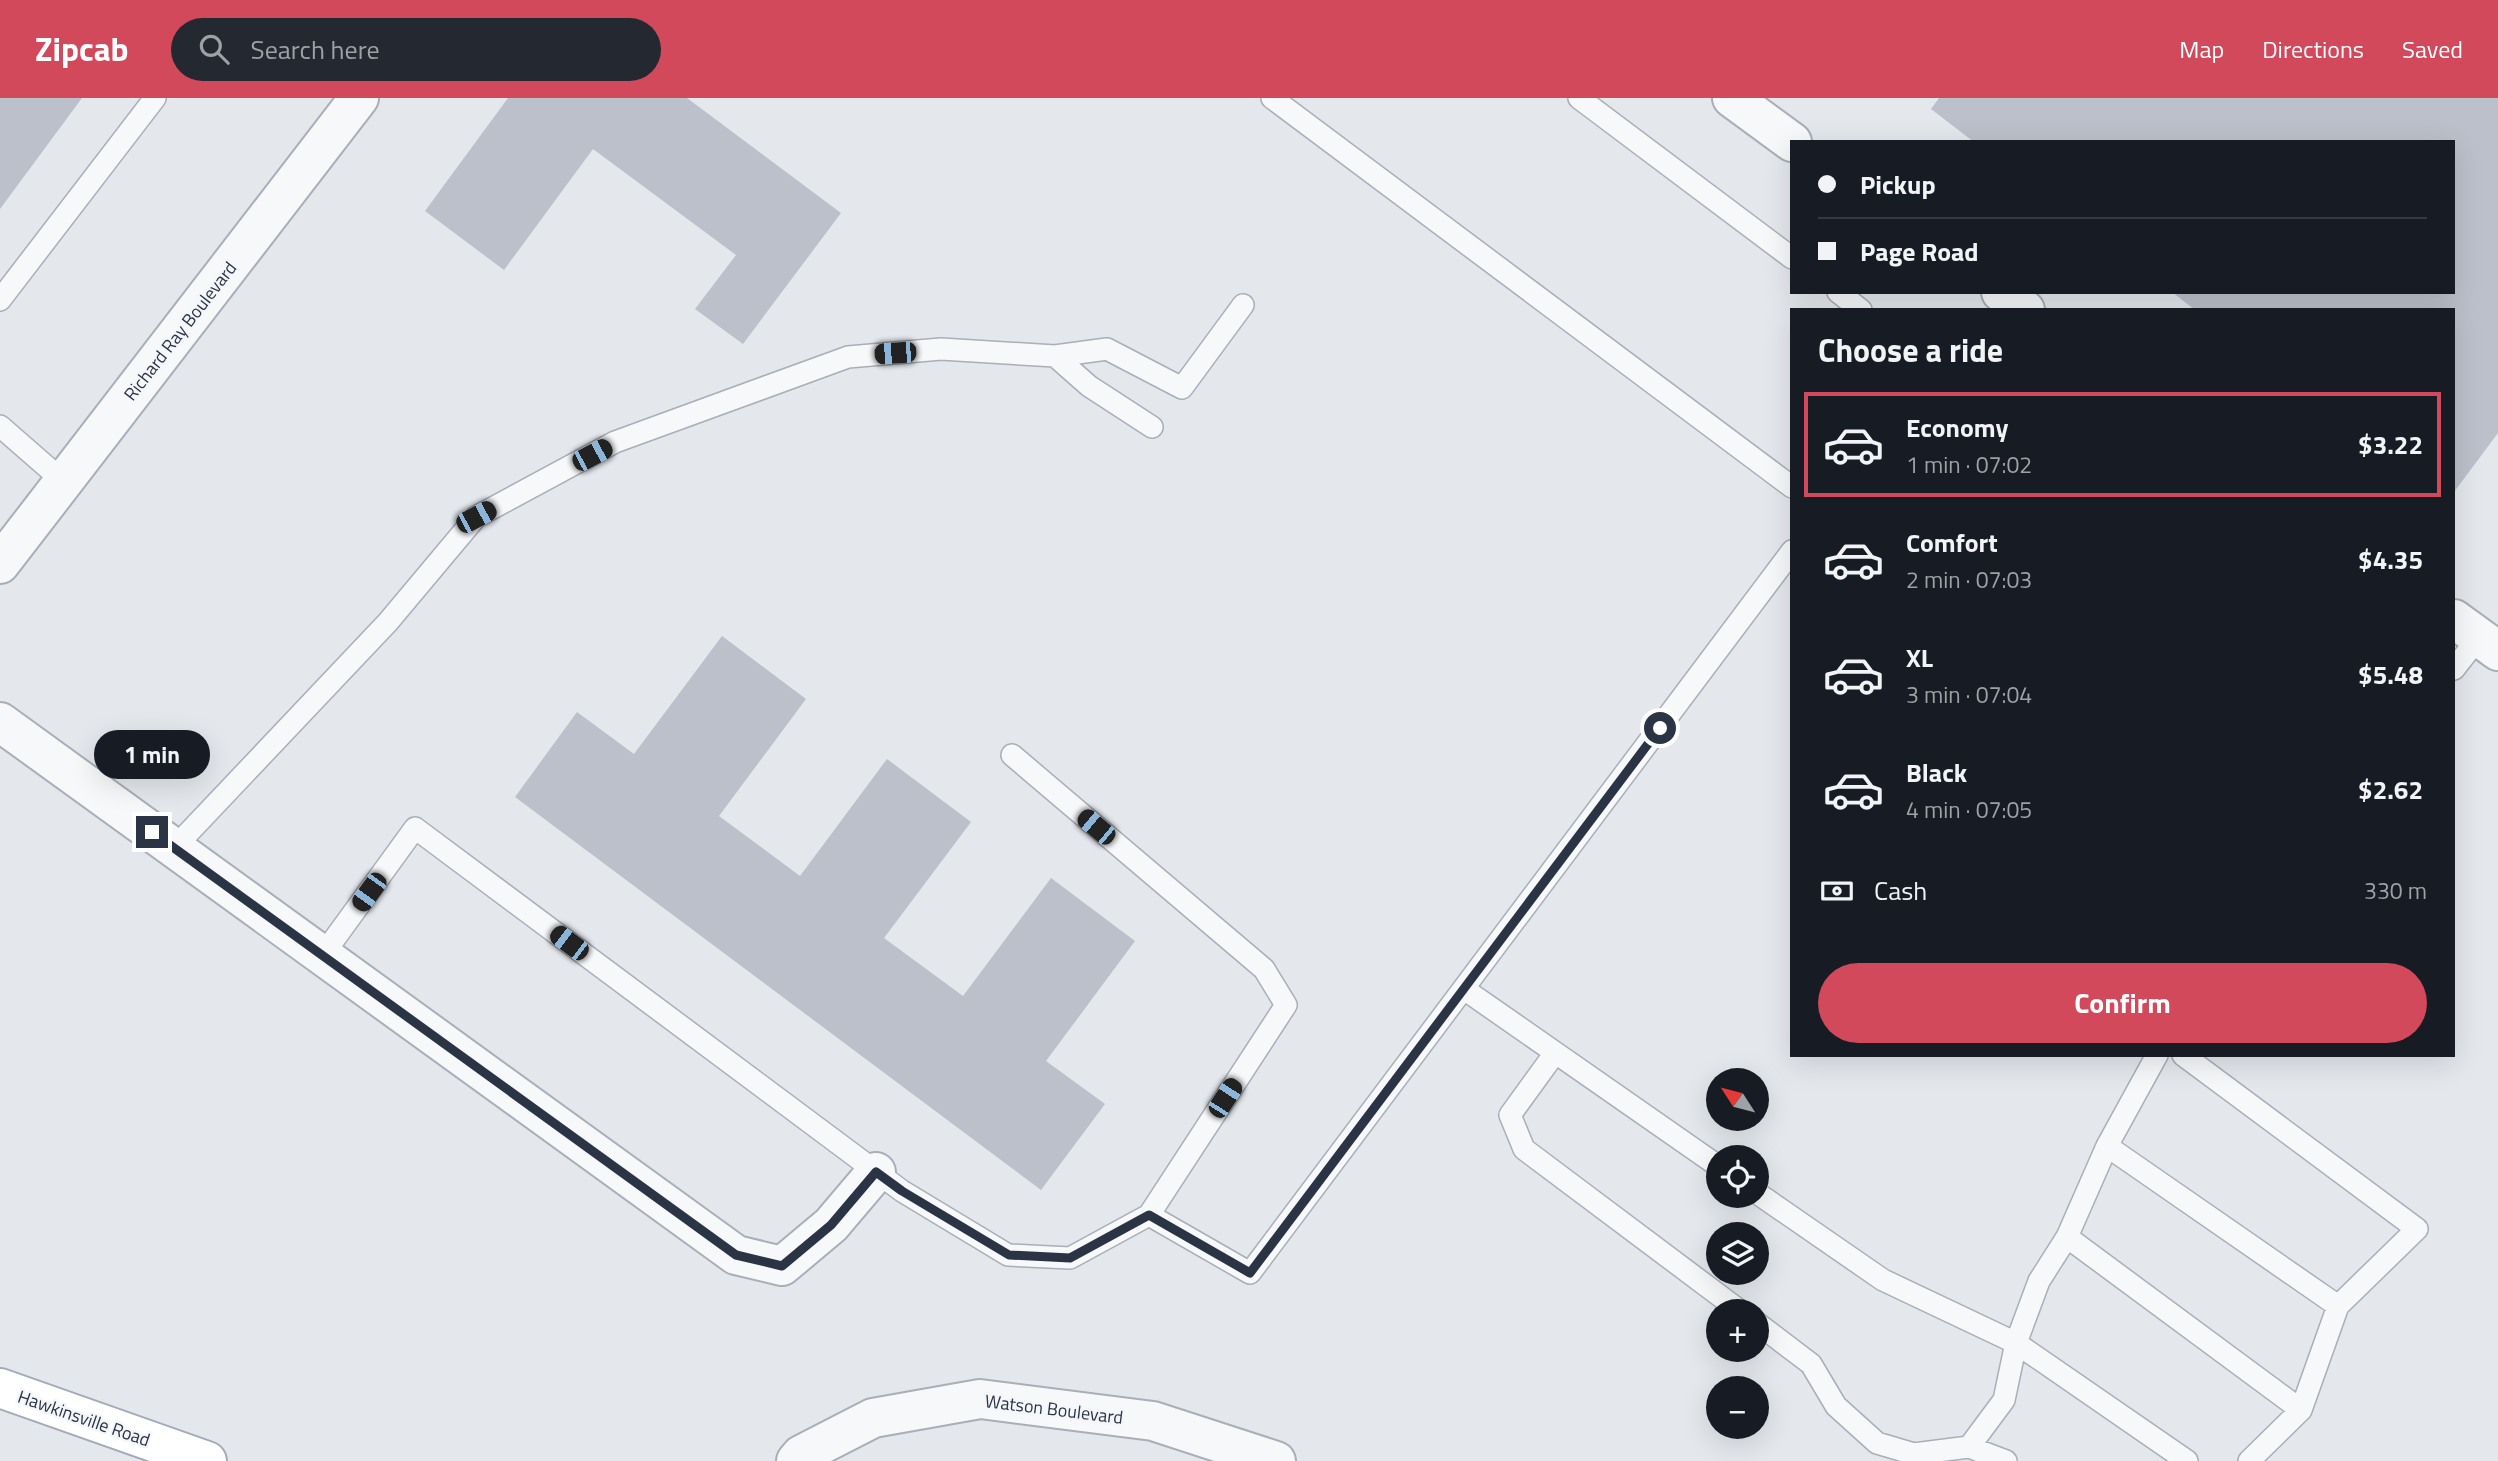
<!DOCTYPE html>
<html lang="en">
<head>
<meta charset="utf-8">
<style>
	:root { --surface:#171b24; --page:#242831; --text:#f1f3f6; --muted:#9ea1a6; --line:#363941; --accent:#d1495b }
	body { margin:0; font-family:"Titillium Web",sans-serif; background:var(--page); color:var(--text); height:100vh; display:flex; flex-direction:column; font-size:26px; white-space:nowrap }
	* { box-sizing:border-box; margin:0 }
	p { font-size:23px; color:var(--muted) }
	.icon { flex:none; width:38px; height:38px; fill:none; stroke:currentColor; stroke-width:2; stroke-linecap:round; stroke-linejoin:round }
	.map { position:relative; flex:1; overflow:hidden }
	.sheet { position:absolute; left:1790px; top:210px; width:665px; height:749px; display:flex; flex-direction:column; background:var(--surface); border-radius:0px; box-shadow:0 7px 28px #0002 }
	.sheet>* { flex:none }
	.guide { position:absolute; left:1790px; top:42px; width:665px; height:154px; border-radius:0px; box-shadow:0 7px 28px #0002; display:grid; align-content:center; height:154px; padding:0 28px; background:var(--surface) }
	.needle { width:46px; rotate:306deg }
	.buttons { position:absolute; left:1706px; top:970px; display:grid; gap:14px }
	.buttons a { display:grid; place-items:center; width:63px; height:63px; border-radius:50%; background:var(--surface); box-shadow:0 7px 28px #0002; font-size:35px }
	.end { position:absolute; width:32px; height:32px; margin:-16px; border:9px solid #2b3445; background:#fff; box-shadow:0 0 0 4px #fff }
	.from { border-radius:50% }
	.bubble { position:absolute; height:49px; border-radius:24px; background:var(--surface); box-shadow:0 7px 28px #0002; font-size:23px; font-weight:700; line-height:49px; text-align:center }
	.car { position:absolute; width:21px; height:42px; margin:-21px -10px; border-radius:9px; box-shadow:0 0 5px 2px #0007; background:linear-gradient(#222 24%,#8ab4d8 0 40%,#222 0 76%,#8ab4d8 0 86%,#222 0) }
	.guide b { display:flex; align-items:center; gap:24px; height:66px; font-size:26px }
	.guide b+b { border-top:2px solid var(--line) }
	.guide i { width:18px; height:18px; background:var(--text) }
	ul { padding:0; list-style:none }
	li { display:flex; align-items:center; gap:21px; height:105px; margin:0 14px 10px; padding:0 14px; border:4px solid transparent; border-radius:0px }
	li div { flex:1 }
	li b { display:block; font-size:26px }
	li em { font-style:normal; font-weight:700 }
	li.current { border-color:var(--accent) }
	li>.icon { width:63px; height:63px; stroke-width:1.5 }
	h2 { padding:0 28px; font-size:32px; line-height:84px }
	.pay { display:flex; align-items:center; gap:18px; height:77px; padding:0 28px; font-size:26px }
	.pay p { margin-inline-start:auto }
	.button { display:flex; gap:14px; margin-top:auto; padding:14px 28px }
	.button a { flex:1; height:80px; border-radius:42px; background:var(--accent); color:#fff; font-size:28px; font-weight:700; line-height:80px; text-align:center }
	header { display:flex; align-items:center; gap:42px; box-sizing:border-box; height:98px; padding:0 35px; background:var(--accent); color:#fff }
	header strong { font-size:33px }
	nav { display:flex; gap:38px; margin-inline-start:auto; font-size:24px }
	.search { width:490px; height:63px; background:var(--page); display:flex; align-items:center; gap:18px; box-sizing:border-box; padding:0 24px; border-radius:38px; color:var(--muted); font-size:26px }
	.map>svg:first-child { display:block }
</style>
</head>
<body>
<header>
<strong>Zipcab</strong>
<div class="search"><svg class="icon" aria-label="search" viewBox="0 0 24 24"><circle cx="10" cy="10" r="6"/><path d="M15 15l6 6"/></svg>Search here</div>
<nav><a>Map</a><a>Directions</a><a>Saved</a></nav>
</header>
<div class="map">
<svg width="2498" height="1363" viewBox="0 0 2498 1363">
	<rect width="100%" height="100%" fill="#e4e7ec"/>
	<!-- building -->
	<path fill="#bbc0ca" d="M0,0h82l-82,111z
		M508,0h179l154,115 -98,131 -48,-35 41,-54 -143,-106 -89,121 -79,-59z
		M1939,0h559v335l-44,59v-182h-259l-23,-18h282v-150h-480l-43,-33z
		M722,538l84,63 -87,117 81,60 87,-117 84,63 -87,116 79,58 88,-118 84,63 -89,120 59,43 -64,86 -526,-393 62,-85 57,42z"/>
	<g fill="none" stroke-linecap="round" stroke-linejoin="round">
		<defs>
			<path id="service" d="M1272,0l520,389
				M1579,0l213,160
				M1838,194l23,18
				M0,202l155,-202
				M1055,258l34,30 63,41
				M0,328l63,55
				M2454,571l25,-32
				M1012,657l252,214 22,36 -137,210 101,58 542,-722
				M174,750l214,-226 88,-105 139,-75 233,-85 93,-8 114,7 52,-7 75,39 61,-83
				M322,858l93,-128 487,363 106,64 62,3 79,-43
				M1464,891l254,177
				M1555,955l-45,62 14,34 216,162
				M2183,957l234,174 -79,77 -37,104 -52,51
				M2107,1048l231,160
				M1757,1095l126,87 133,63 171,118
				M2067,1139l234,173
				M1757,1225l54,41 25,42 41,37 37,11 55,-7 35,-47 12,-57 23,-62 28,-44 40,-91 50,-91
				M1969,1349l37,14"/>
			<path id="minor" d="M1732,0l60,44
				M2001,194l24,18
				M0,466l359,-466
				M2454,521l44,32
				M0,624l736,533 46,11 49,-41 45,-53"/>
			<path id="tertiary" d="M796,1363l5,-6 72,-37 107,-19 173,22 123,40"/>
			<path id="primary" d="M0,1290l207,73"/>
		</defs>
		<!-- service casing -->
		<use href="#service" stroke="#a9aeb7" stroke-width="24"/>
		<!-- minor casing -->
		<use href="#minor" stroke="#a9aeb7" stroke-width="42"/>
		<!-- tertiary casing -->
		<use href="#tertiary" stroke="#a9aeb7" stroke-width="42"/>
		<!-- primary casing -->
		<use href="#primary" stroke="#a3abb8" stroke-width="42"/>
		<!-- service -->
		<use href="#service" stroke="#f7f8fa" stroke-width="21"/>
		<!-- minor -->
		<use href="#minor" stroke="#f7f8fa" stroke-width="38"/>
		<!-- tertiary -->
		<use href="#tertiary" stroke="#f7f8fa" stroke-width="38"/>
		<!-- primary -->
		<use href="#primary" stroke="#fff" stroke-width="38"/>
	</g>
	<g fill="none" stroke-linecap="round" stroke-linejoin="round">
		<!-- route -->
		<path stroke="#2b3445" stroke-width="9" d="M152,734l584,423 46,11 49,-41 45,-53 26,19 107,64 61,3 79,-43 101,58 410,-545"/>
	</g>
	<g text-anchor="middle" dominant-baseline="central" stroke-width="5" stroke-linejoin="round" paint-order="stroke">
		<!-- street labels -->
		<g font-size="18" fill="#2b3445" stroke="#f4f6f9">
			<text transform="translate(180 233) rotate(-52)">Richard Ray Boulevard</text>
			<text transform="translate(1054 1311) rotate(7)">Watson Boulevard</text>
			<text transform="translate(84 1320) rotate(19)">Hawkinsville Road</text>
		</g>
	</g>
</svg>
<div class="buttons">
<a><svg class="needle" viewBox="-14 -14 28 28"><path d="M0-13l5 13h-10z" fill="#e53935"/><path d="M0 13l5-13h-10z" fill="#9ea1a6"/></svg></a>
<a><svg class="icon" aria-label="locate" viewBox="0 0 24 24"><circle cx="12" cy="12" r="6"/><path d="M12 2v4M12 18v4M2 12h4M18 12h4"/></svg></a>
<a><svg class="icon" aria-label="layers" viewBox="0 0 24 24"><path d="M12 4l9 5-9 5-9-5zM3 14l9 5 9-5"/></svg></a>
<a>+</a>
<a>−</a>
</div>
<i class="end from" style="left:1660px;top:630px"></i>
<i class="end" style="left:152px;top:734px"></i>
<div class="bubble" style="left:94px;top:632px;width:116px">1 min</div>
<i class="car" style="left:895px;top:255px;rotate:266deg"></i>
<i class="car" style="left:592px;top:357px;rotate:62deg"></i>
<i class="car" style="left:476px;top:419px;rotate:62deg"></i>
<i class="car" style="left:1096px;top:729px;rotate:310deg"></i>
<i class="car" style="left:369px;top:794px;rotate:216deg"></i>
<i class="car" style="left:569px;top:845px;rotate:307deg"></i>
<i class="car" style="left:1225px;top:1000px;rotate:33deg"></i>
<div class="guide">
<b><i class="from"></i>Pickup</b>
<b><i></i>Page Road</b>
</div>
<section class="sheet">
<h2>Choose a ride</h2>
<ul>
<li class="current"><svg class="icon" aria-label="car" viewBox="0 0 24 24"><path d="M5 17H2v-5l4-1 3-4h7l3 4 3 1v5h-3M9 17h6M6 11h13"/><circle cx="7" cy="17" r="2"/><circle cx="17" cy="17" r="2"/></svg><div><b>Economy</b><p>1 min · 07:02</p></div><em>$3.22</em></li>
<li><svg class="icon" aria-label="car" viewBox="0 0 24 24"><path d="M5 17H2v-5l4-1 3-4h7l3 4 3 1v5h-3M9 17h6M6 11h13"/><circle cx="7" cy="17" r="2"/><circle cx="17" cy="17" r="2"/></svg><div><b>Comfort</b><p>2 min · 07:03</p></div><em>$4.35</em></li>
<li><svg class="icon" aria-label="car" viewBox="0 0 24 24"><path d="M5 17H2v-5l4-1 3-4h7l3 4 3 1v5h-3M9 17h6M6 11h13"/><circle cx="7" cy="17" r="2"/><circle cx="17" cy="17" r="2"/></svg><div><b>XL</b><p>3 min · 07:04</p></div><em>$5.48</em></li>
<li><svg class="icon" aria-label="car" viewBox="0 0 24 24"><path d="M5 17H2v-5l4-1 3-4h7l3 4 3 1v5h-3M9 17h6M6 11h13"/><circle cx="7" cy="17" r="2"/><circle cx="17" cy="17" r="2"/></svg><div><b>Black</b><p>4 min · 07:05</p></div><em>$2.62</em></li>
</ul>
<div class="pay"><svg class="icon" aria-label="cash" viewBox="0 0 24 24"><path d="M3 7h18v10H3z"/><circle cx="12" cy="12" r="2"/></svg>Cash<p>330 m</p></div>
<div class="button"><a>Confirm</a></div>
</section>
</div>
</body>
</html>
